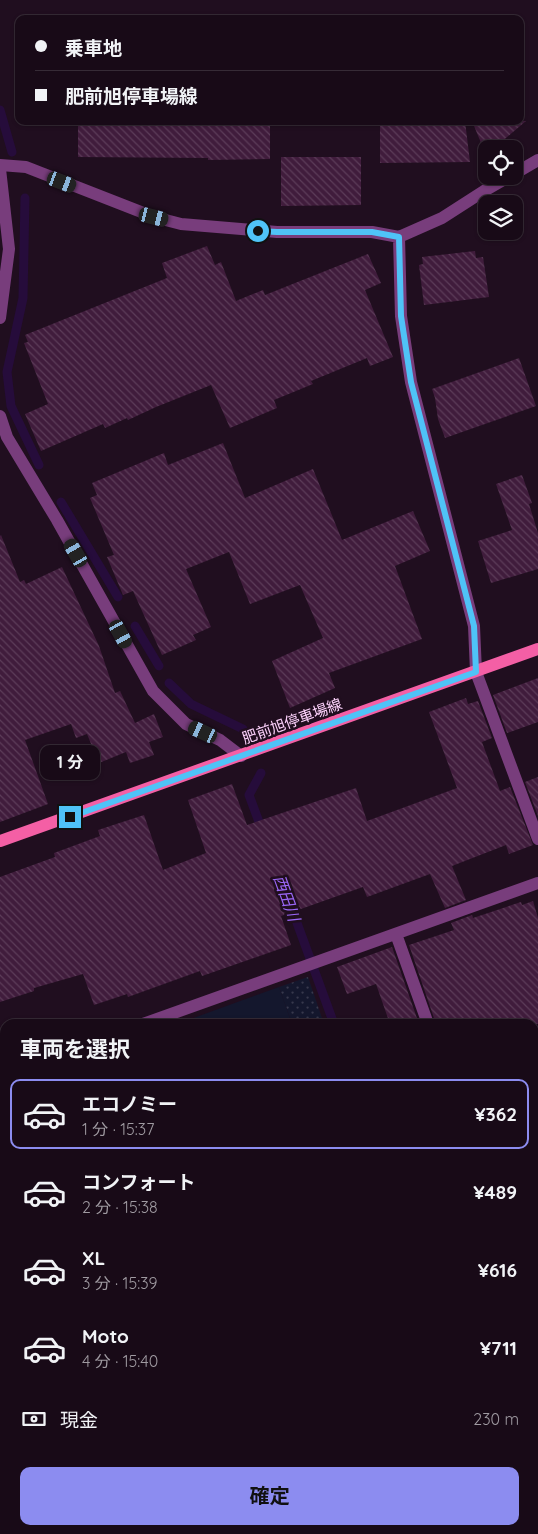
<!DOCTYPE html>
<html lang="ja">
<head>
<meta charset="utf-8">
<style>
	:root { --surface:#180a17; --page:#211320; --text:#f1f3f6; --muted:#9f9aa1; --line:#362b36; --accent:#8c8cf0 }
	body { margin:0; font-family:Quicksand,"Noto Sans JP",sans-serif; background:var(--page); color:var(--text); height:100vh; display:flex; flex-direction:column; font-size:19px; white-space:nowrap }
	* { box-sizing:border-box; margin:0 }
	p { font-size:16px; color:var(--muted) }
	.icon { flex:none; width:28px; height:28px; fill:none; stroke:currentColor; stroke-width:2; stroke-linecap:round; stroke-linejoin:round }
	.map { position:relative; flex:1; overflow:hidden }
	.details { position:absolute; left:0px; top:1019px; width:539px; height:516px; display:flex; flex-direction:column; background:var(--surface); border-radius:15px 15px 0 0; box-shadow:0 1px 4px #0004,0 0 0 1px var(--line) }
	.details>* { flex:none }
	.guide { position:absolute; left:15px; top:15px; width:509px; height:110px; border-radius:10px; box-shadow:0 1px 4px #0004,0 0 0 1px var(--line); display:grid; align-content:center; height:110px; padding:0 20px; background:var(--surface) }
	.tools { position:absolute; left:478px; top:140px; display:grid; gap:10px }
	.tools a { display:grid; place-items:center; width:45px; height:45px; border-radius:10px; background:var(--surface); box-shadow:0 1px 4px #0004,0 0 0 1px var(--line); font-size:25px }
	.end { position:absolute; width:22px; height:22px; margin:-11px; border:6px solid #4fc3f7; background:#111; box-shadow:0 0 0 2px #111 }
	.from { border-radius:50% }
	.bubble { position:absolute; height:35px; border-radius:10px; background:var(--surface); box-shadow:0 1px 4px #0004,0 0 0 1px var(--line); font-size:16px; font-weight:700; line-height:35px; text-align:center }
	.car { position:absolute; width:15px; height:30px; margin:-15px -8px; border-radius:6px; box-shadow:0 0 4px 1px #0007; background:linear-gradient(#222 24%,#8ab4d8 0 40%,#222 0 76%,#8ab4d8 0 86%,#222 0) }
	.guide b { display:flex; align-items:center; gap:18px; height:48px; font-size:19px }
	.guide b+b { border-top:1px solid var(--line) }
	.guide i { width:12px; height:12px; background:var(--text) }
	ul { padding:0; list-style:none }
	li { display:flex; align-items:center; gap:15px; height:70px; margin:0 10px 8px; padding:0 10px; border:2px solid transparent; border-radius:10px }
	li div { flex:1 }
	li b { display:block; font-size:19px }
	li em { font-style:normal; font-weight:700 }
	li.active { border-color:var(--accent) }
	li>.icon { width:45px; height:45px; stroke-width:1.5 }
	h2 { padding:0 20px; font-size:22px; line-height:60px }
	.pay { display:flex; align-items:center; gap:12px; height:55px; padding:0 20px; font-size:19px }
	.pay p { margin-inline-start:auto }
	.cta { display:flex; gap:10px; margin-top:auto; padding:10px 20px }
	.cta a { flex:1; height:58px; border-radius:10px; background:var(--accent); color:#111; font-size:20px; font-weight:700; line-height:58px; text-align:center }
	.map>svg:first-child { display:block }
</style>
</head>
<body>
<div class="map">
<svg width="538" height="1534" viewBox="0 0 538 1534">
	<defs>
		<pattern id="grass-dots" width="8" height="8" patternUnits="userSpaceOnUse" patternTransform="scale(1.25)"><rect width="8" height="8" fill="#14172d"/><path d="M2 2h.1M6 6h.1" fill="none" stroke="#37384c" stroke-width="1.8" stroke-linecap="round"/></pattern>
		<pattern id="building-back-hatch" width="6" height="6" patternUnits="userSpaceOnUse" patternTransform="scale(1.25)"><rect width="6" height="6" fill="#401c3c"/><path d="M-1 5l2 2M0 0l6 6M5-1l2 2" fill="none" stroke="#5c3c59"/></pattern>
	</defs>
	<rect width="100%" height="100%" fill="#200e1f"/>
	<!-- grass -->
	<path fill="url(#grass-dots)" d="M308,977l16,47h-32l-13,-37z"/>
	<!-- park -->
	<path fill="#14172d" d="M279,987l13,37h-115z
		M5,1086v279l-5,2v-280z"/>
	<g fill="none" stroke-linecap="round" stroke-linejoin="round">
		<!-- stream -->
		<path stroke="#260c3b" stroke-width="9" d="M0,110l12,42
			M25,198l-2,100 -16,74 4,34 28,59
			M61,502l57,95
			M135,626l24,40
			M169,683l22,21 52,25
			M261,773l-12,22 13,35
			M289,901l45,123
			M516,1530l1,4"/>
	</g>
	<!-- building -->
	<path fill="url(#building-back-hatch)" d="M78,121h192v38l-62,1v-2l-130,-1z
		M380,121h85l5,41 -90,1z
		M472,121h54l-33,28h-7v6z
		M281,157h80v48l-80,1z
		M207,246l8,19 6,-3 15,39 27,-11 2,5 103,-41 13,29 -16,7 28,67 -23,9 -3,-8 -56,23 2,3 -39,16 3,8 -47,20 -19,-43 -55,22 -28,13 -1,-2 -22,10 -2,-4 -62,27 -16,-37 23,-10 -24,-61 4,-1 -3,-7 142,-57 -5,-15z
		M475,251l1,7 7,-1 6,40 -65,8 -5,-40 4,-1 -1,-7z
		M519,358l17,48 -91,32 -7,-19 -3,-21 -3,-9z
		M223,443l22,55 68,-29 29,71 71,-29 17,40 -35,15 27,73 -93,34 6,15 -45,20 -18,-47 51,-23 -23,-53 -50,19 -21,-52 -43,17 25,58 -18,8 3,5 -34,15 -29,-64 -10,4 -16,-38 7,-2 -24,-57 7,-3 -5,-12 72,-30 4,12z
		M522,475l10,28 -3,1 9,29v36l-47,14 -13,-42 34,-11 -16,-46z
		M1,535l19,47 4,-2 2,4 36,-17 37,79 16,47 5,-2 15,32 19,-9 9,23 -14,5 5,13 -24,8 -4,-11 -27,11 -12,-29 -11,4 -5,-14 -46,16 23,64 -48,18v-286z
		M538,678v44l-31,11 -14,-38z
		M466,698l2,6 10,-3 14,37 -10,4 18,49 10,-4 23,58 -24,9 -3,-9 -54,21 14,34 -21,8 -15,-34 -63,23 -4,-10 -82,29 10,29 -89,31 -2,-5 -72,26 -1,-3 -33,11 -11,-31 -49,14v3l-34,11v-125l55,-20 -1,-4 46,-17 -2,-6 46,-15 19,55 43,-17 -18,-53 44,-16 15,41 109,-37 11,33 90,-33 -28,-76z
		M538,777v39l-13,-34z
		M533,901l5,17v106h-102l-27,-79 45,-15 -3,-7 21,-8 1,3 48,-16 1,3z
		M392,947l27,77h-29l-14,-40 -29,10 -10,-27z"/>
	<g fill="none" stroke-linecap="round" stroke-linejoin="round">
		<!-- minor -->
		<path stroke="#783d7c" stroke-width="12" d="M0,165l26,2 128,50 27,7 96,8h95l27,5 2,79 10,66 63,244 2,46 62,167
			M0,169l9,80 -9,69
			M514,174l24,-14
			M399,237l43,-19 42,-27 26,-15
			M0,416l7,21 50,83 96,171 33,33 34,16 21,16
			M396,934l32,90
			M143,1024l395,-141
			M0,1075l5,-2
			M534,1312l4,12
			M534,1475l4,-1
			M0,1476l5,14
			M19,1530l2,4
			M365,1534l11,-4"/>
		<!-- major -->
		<path stroke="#f45fa5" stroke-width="12" d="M0,841l538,-192"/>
	</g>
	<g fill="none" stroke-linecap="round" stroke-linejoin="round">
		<!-- route -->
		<path stroke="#4fc3f7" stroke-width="6" d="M70,817l406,-145 -2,-46 -63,-244 -10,-66 -2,-79 -27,-5h-95l-19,-1"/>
	</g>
	<g text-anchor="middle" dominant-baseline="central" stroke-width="5" stroke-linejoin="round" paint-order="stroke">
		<!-- street labels -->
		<g font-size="15" fill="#fcd1fb" stroke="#200e1f">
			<text transform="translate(292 721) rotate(-20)">肥前旭停車場線</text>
		</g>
		<!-- water labels -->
		<g font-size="16" font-style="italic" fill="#9a66f5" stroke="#200e1f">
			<text transform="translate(287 898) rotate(70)">西田川</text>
		</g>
	</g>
</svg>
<div class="tools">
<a><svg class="icon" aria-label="locate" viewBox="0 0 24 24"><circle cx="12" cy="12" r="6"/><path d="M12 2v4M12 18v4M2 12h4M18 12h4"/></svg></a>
<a><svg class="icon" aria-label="layers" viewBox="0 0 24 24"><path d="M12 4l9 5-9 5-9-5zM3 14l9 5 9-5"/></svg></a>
</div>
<i class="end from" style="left:258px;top:231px"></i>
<i class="end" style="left:70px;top:817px"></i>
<div class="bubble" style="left:40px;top:745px;width:60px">1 分</div>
<i class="car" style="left:62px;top:182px;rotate:111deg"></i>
<i class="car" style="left:154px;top:217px;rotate:104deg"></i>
<i class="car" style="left:76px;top:553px;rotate:330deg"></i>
<i class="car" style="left:121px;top:634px;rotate:151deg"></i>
<i class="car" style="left:203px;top:732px;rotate:295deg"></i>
<div class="guide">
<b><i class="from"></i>乗車地</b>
<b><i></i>肥前旭停車場線</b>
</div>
<section class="details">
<h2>車両を選択</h2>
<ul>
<li class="active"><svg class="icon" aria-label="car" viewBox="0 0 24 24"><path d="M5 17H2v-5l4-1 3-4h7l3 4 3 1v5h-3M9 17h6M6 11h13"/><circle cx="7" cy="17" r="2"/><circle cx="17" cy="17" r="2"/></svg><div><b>エコノミー</b><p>1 分 · 15:37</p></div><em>¥362</em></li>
<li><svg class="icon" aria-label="car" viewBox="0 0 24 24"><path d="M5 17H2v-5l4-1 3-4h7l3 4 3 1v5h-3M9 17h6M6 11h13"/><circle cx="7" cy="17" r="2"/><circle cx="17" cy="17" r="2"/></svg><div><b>コンフォート</b><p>2 分 · 15:38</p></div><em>¥489</em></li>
<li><svg class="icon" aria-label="car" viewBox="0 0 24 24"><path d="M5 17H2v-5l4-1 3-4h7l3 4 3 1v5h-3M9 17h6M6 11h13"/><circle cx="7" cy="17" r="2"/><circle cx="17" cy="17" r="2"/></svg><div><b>XL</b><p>3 分 · 15:39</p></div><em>¥616</em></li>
<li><svg class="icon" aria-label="car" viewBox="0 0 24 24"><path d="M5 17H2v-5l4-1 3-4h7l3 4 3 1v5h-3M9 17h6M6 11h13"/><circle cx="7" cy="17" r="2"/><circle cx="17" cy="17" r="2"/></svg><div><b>Moto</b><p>4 分 · 15:40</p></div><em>¥711</em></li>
</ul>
<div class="pay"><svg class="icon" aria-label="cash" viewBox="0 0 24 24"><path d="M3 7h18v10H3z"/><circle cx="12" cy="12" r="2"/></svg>現金<p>230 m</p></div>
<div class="cta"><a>確定</a></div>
</section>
</div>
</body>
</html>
